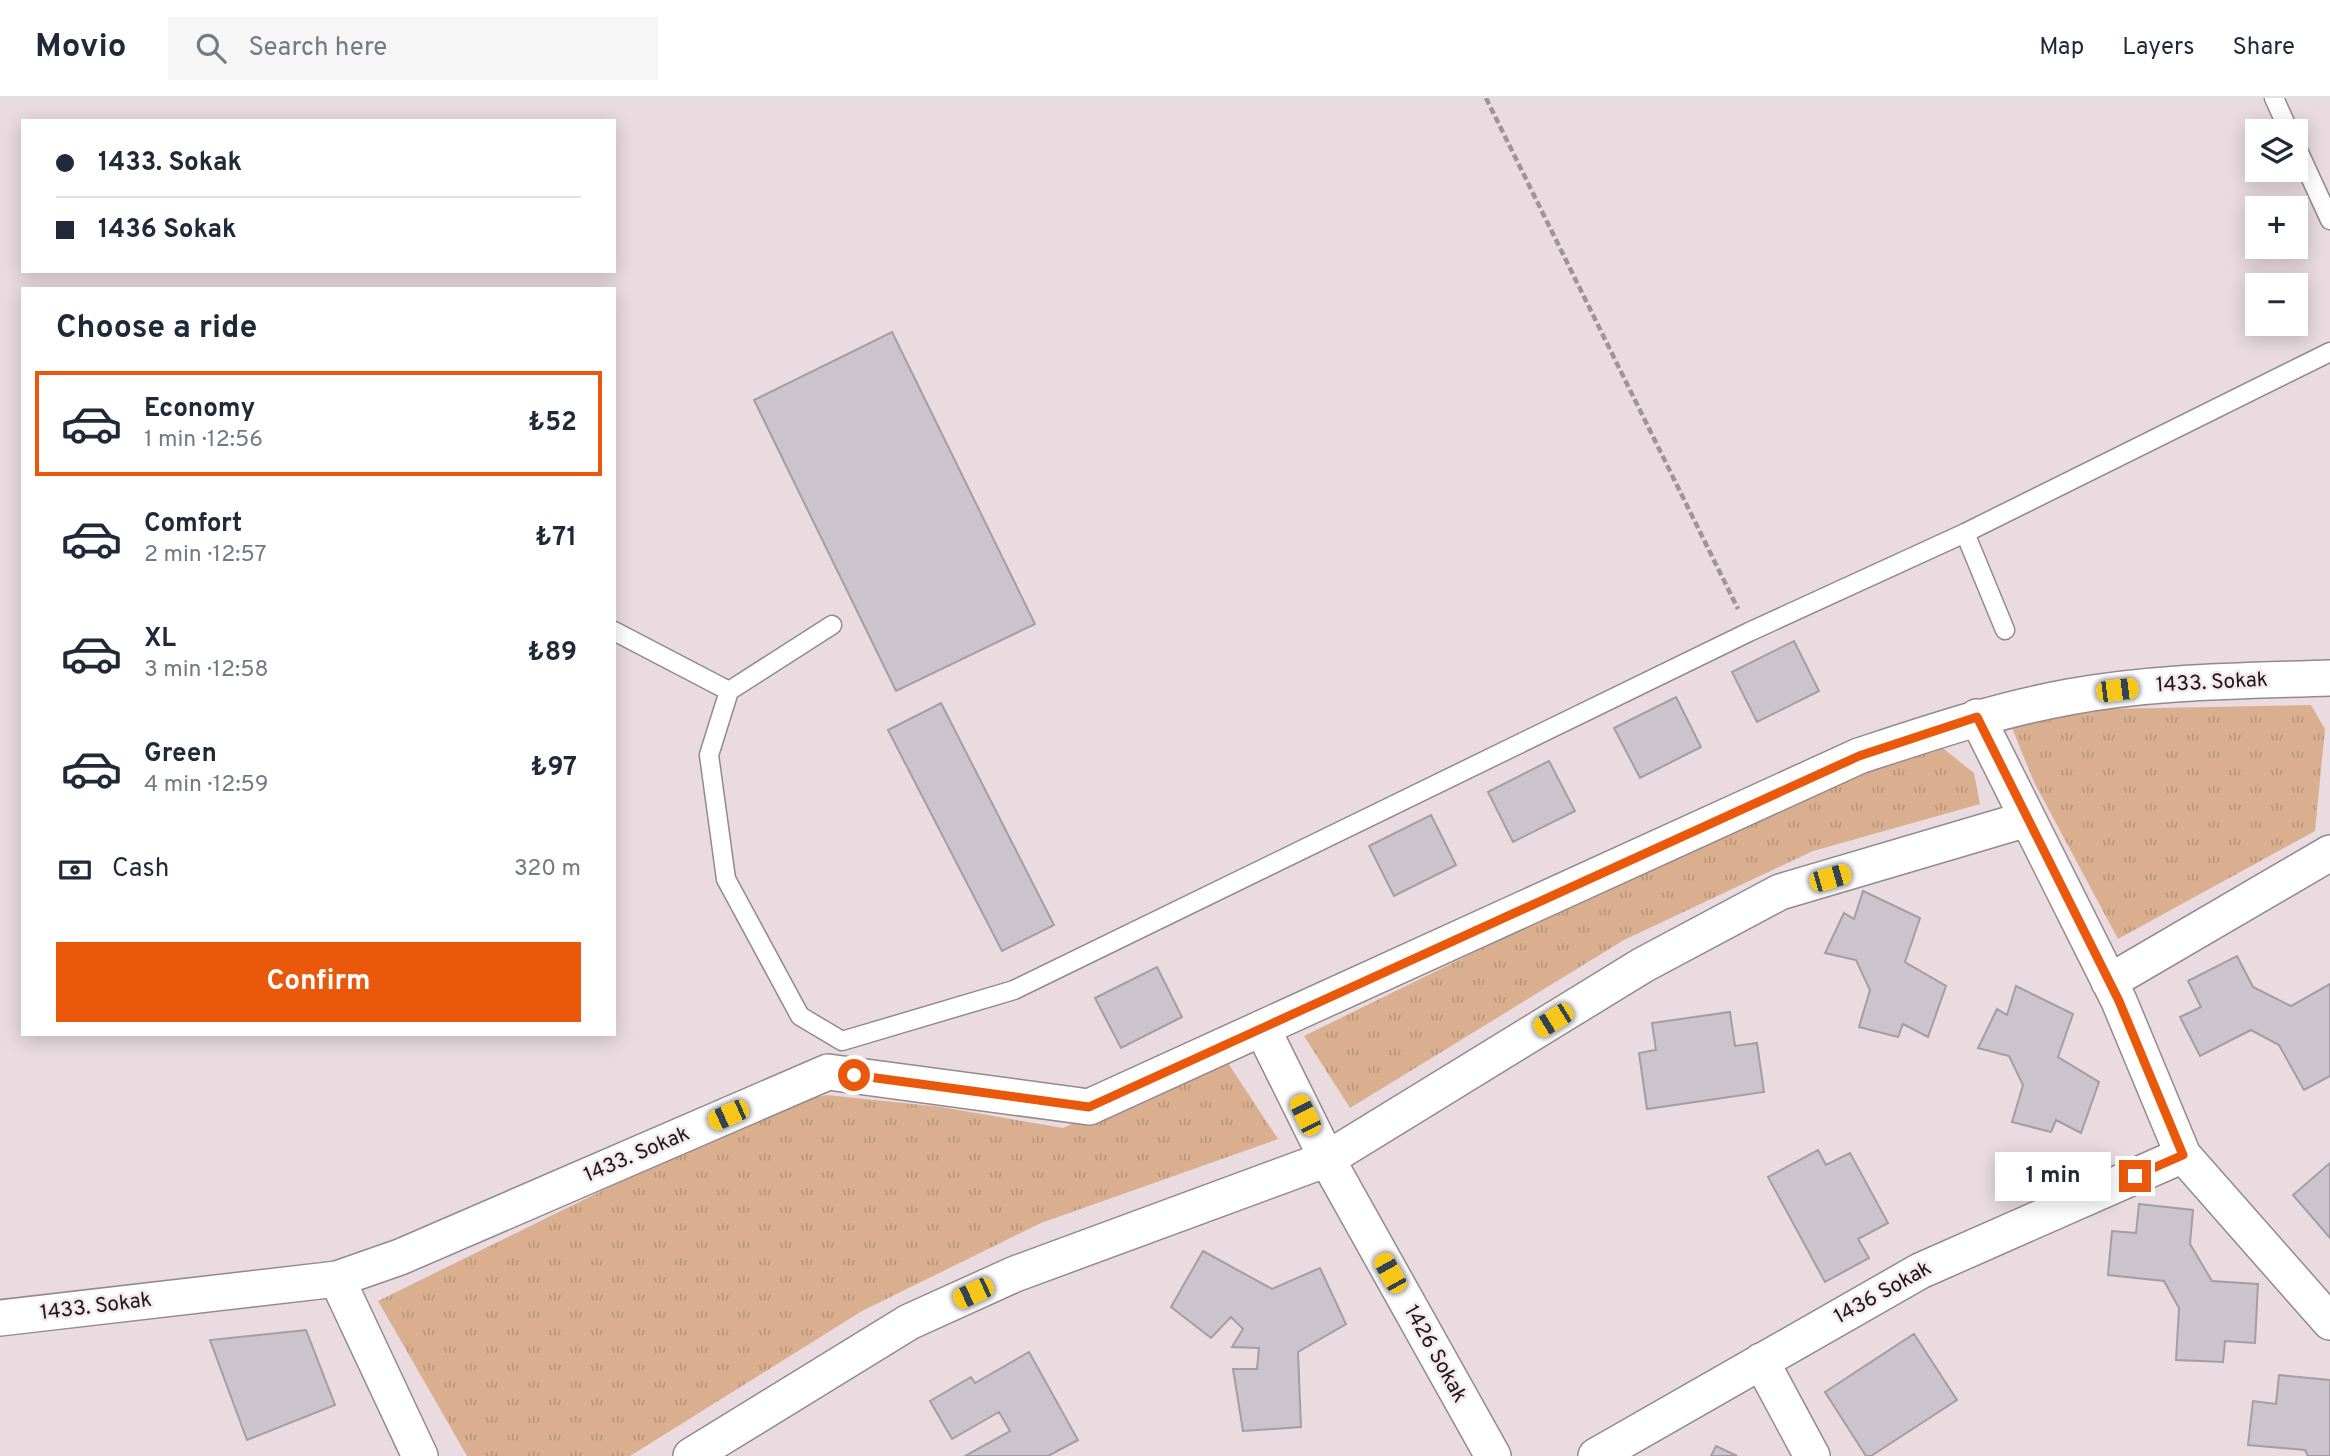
<!DOCTYPE html>
<html lang="en">
<head>
<meta charset="utf-8">
<style>
	:root { --surface:#fff; --page:#f6f6f7; --text:#1f2937; --muted:#747a83; --line:#e0e1e3; --accent:#ea580c }
	body { margin:0; font-family:Overpass,sans-serif; background:var(--page); color:var(--text); height:100vh; display:flex; flex-direction:column; font-size:26px; white-space:nowrap }
	* { box-sizing:border-box; margin:0 }
	p { font-size:23px; color:var(--muted) }
	.icon { flex:none; width:38px; height:38px; fill:none; stroke:currentColor; stroke-width:2; stroke-linecap:round; stroke-linejoin:round }
	.map { position:relative; flex:1; overflow:hidden }
	.side { position:absolute; left:21px; top:189px; width:595px; height:749px; display:flex; flex-direction:column; background:var(--surface); border-radius:0px; box-shadow:0 4px 18px #0003 }
	.side>* { flex:none }
	.guide { position:absolute; left:21px; top:21px; width:595px; height:154px; border-radius:0px; box-shadow:0 4px 18px #0003; display:grid; align-content:center; height:154px; padding:0 35px; background:var(--surface) }
	.buttons { position:absolute; left:2245px; top:21px; display:grid; gap:14px }
	.buttons a { display:grid; place-items:center; width:63px; height:63px; border-radius:0px; background:var(--surface); box-shadow:0 4px 18px #0003; font-size:35px }
	.end { position:absolute; width:32px; height:32px; margin:-16px; border:9px solid #ea580c; background:#fff; box-shadow:0 0 0 4px #fff }
	.from { border-radius:50% }
	.bubble { position:absolute; height:49px; border-radius:0px; background:var(--surface); box-shadow:0 4px 18px #0003; font-size:23px; font-weight:700; line-height:49px; text-align:center }
	.car { position:absolute; width:21px; height:42px; margin:-21px -10px; border-radius:9px; box-shadow:0 0 5px 2px #0007; background:linear-gradient(#f5c518 24%,#345 0 40%,#f5c518 0 76%,#345 0 86%,#f5c518 0) }
	.guide b { display:flex; align-items:center; gap:24px; height:66px; font-size:26px }
	.guide b+b { border-top:2px solid var(--line) }
	.guide i { width:18px; height:18px; background:var(--text) }
	ul { padding:0; list-style:none }
	li { display:flex; align-items:center; gap:21px; height:105px; margin:0 14px 10px; padding:0 21px; border:4px solid transparent; border-radius:0px }
	li div { flex:1 }
	li b { display:block; font-size:26px }
	li em { font-style:normal; font-weight:700 }
	li.current { border-color:var(--accent) }
	li>.icon { width:63px; height:63px; stroke-width:1.5 }
	h2 { padding:0 35px; font-size:32px; line-height:84px }
	.pay { display:flex; align-items:center; gap:18px; height:77px; padding:0 35px; font-size:26px }
	.pay p { margin-inline-start:auto }
	.action { display:flex; gap:14px; margin-top:auto; padding:14px 35px }
	.action a { flex:1; height:80px; border-radius:0px; background:var(--accent); color:#fff; font-size:28px; font-weight:700; line-height:80px; text-align:center }
	header { display:flex; align-items:center; gap:42px; box-sizing:border-box; height:98px; padding:0 35px; background:var(--surface); border-bottom:2px solid var(--line) }
	header strong { font-size:33px }
	nav { display:flex; gap:38px; margin-inline-start:auto; font-size:24px }
	.search { width:490px; height:63px; background:var(--page); display:flex; align-items:center; gap:18px; box-sizing:border-box; padding:0 24px; border-radius:0px; color:var(--muted); font-size:26px }
	.map>svg:first-child { display:block }
</style>
</head>
<body>
<header>
<strong>Movio</strong>
<div class="search"><svg class="icon" aria-label="search" viewBox="0 0 24 24"><circle cx="10" cy="10" r="6"/><path d="M15 15l6 6"/></svg>Search here</div>
<nav><a>Map</a><a>Layers</a><a>Share</a></nav>
</header>
<div class="map">
<svg width="2330" height="1358" viewBox="0 0 2330 1358">
	<defs>
		<pattern id="park-tufts" width="24" height="20" patternUnits="userSpaceOnUse" patternTransform="scale(1.75)"><rect width="24" height="20" fill="#d9af8f"/><path d="M3 7l-1-3M5 7V3M7 7l1-3M15 17l-1-3M17 17v-4M19 17l1-3" fill="none" stroke="#ba967b"/></pattern>
	</defs>
	<rect width="100%" height="100%" fill="#e9dbe0"/>
	<!-- park -->
	<path fill="url(#park-tufts)" d="M2311,607l14,24 -10,102 -197,108 -84,-157 -22,-54 27,-7 14,-11z
		M1939,647l35,28 6,31 -167,47 -189,89 -274,168 -46,-72 583,-286z
		M1224,959l54,82 -237,84 -179,88 -232,145h-163l-89,-155 400,-197 49,-9 114,12 122,21z"/>
	<!-- building -->
	<path fill="#ccc3cc" stroke="#a59ca5" stroke-width="2" d="M892,234l143,292 -139,67 -142,-291z
		M1794,543l25,50 -62,31 -25,-50z
		M1676,599l25,50 -61,31 -26,-50z
		M941,605l113,222 -52,26 -114,-221z
		M1549,663l26,50 -62,31 -25,-50z
		M1431,717l25,50 -62,31 -25,-50z
		M1863,793l57,27 -15,44 41,24 -18,51 -25,-13 -5,13 -39,-10 11,-37 -14,-30 -31,-7 19,-40 10,6z
		M2237,858l16,31 38,19 39,-22v92l-26,14 -25,-45 -28,-15 -51,26 -20,-39 21,-10 -13,-26z
		M1157,869l25,50 -61,31 -26,-50z
		M2016,888l57,28 -15,43 41,25 -18,51 -25,-13 -5,12 -39,-10 11,-37 -14,-29 -31,-8 19,-39 10,6z
		M1730,914l5,34 22,-3 7,49 -117,17 -8,-56 17,-3 -4,-27z
		M1818,1052l8,15 24,-12 38,70 -30,16 11,19 -44,24 -57,-105z
		M2330,1065v75l-37,-43z
		M2139,1106l54,6 -3,34 22,37 46,3 -3,59 -30,-2 -2,21 -47,-2 3,-52 -15,-27 -56,-6 4,-44 24,2z
		M1203,1153l69,38 48,-21 26,56 -48,28 3,75 -58,4 -10,-62h24l2,-21 -27,-1 11,-18 -12,-12 -20,21 -40,-31z
		M306,1232l29,75 -88,35 -37,-100z
		M1914,1236l43,66 -86,56h-5l-41,-64z
		M1029,1254l49,88 -30,16h-83l45,-25 -11,-19 -47,27 -22,-38 41,-24 4,6z
		M2279,1277l51,5v76h-22l-3,-6 -57,-5 5,-44 23,3z
		M1716,1348l21,10h-26z"/>
	<g fill="none" stroke-linecap="round" stroke-linejoin="round">
		<defs>
			<path id="lane" d="M2274,0l15,33
				M2296,48l34,74
				M1965,435l40,97
				M832,527l-103,66 -20,64 17,124 74,137 42,25 172,-51 735,-358 216,-99 365,-181
				M614,533l115,60"/>
			<path id="street" d="M1977,619l142,284 64,154 147,167
				M2109,884l221,-129
				M1262,930l65,131 166,297
				M337,1181l83,177
				M0,1220l337,-39 63,-22 428,-185 261,35 770,-351c70,-23 138,-46 210,-59 86,-16 174,-16 261,-19
				M1761,1263l51,95
				M691,1358l218,-134 106,-48 312,-115 316,-194 137,-73 247,-73
				M1596,1358l324,-185 263,-116"/>
		</defs>
		<!-- lane casing -->
		<use href="#lane" stroke="#95898d" stroke-width="21"/>
		<!-- street casing -->
		<use href="#street" stroke="#95898d" stroke-width="38"/>
		<!-- path -->
		<path stroke="#9f9498" stroke-width="4.5" stroke-dasharray="7 3.5" stroke-linecap="butt" d="M1486,0l252,511"/>
		<!-- lane -->
		<use href="#lane" stroke="#fff" stroke-width="18"/>
		<!-- street -->
		<use href="#street" stroke="#fff" stroke-width="35"/>
	</g>
	<g fill="none" stroke-linecap="round" stroke-linejoin="round">
		<!-- route -->
		<path stroke="#ea580c" stroke-width="9" d="M854,977l235,32 770,-351 118,-39 142,284 64,154 -48,21"/>
	</g>
	<g text-anchor="middle" dominant-baseline="central" stroke-width="5" stroke-linejoin="round" paint-order="stroke">
		<!-- street labels -->
		<g font-size="21" fill="#1c1719" stroke="#f6e9ed">
			<text transform="translate(2212 585) rotate(-3)">1433. Sokak</text>
			<text transform="translate(637 1057) rotate(-23)">1433. Sokak</text>
			<text transform="translate(1883 1195) rotate(-29)">1436 Sokak</text>
			<text transform="translate(96 1209) rotate(-7)">1433. Sokak</text>
			<text transform="translate(1435 1256) rotate(61)">1426 Sokak</text>
		</g>
	</g>
</svg>
<div class="buttons">
<a><svg class="icon" aria-label="layers" viewBox="0 0 24 24"><path d="M12 4l9 5-9 5-9-5zM3 14l9 5 9-5"/></svg></a>
<a>+</a>
<a>−</a>
</div>
<i class="end from" style="left:854px;top:977px"></i>
<i class="end" style="left:2135px;top:1078px"></i>
<div class="bubble" style="left:1995px;top:1054px;width:116px">1 min</div>
<i class="car" style="left:2117px;top:592px;rotate:83deg"></i>
<i class="car" style="left:1830px;top:780px;rotate:74deg"></i>
<i class="car" style="left:1553px;top:922px;rotate:238deg"></i>
<i class="car" style="left:728px;top:1017px;rotate:246deg"></i>
<i class="car" style="left:1305px;top:1017px;rotate:334deg"></i>
<i class="car" style="left:1390px;top:1175px;rotate:331deg"></i>
<i class="car" style="left:973px;top:1195px;rotate:245deg"></i>
<div class="guide">
<b><i class="from"></i>1433. Sokak</b>
<b><i></i>1436 Sokak</b>
</div>
<section class="side">
<h2>Choose a ride</h2>
<ul>
<li class="current"><svg class="icon" aria-label="car" viewBox="0 0 24 24"><path d="M5 17H2v-5l4-1 3-4h7l3 4 3 1v5h-3M9 17h6M6 11h13"/><circle cx="7" cy="17" r="2"/><circle cx="17" cy="17" r="2"/></svg><div><b>Economy</b><p>1 min · 12:56</p></div><em>₺52</em></li>
<li><svg class="icon" aria-label="car" viewBox="0 0 24 24"><path d="M5 17H2v-5l4-1 3-4h7l3 4 3 1v5h-3M9 17h6M6 11h13"/><circle cx="7" cy="17" r="2"/><circle cx="17" cy="17" r="2"/></svg><div><b>Comfort</b><p>2 min · 12:57</p></div><em>₺71</em></li>
<li><svg class="icon" aria-label="car" viewBox="0 0 24 24"><path d="M5 17H2v-5l4-1 3-4h7l3 4 3 1v5h-3M9 17h6M6 11h13"/><circle cx="7" cy="17" r="2"/><circle cx="17" cy="17" r="2"/></svg><div><b>XL</b><p>3 min · 12:58</p></div><em>₺89</em></li>
<li><svg class="icon" aria-label="car" viewBox="0 0 24 24"><path d="M5 17H2v-5l4-1 3-4h7l3 4 3 1v5h-3M9 17h6M6 11h13"/><circle cx="7" cy="17" r="2"/><circle cx="17" cy="17" r="2"/></svg><div><b>Green</b><p>4 min · 12:59</p></div><em>₺97</em></li>
</ul>
<div class="pay"><svg class="icon" aria-label="cash" viewBox="0 0 24 24"><path d="M3 7h18v10H3z"/><circle cx="12" cy="12" r="2"/></svg>Cash<p>320 m</p></div>
<div class="action"><a>Confirm</a></div>
</section>
</div>
</body>
</html>
